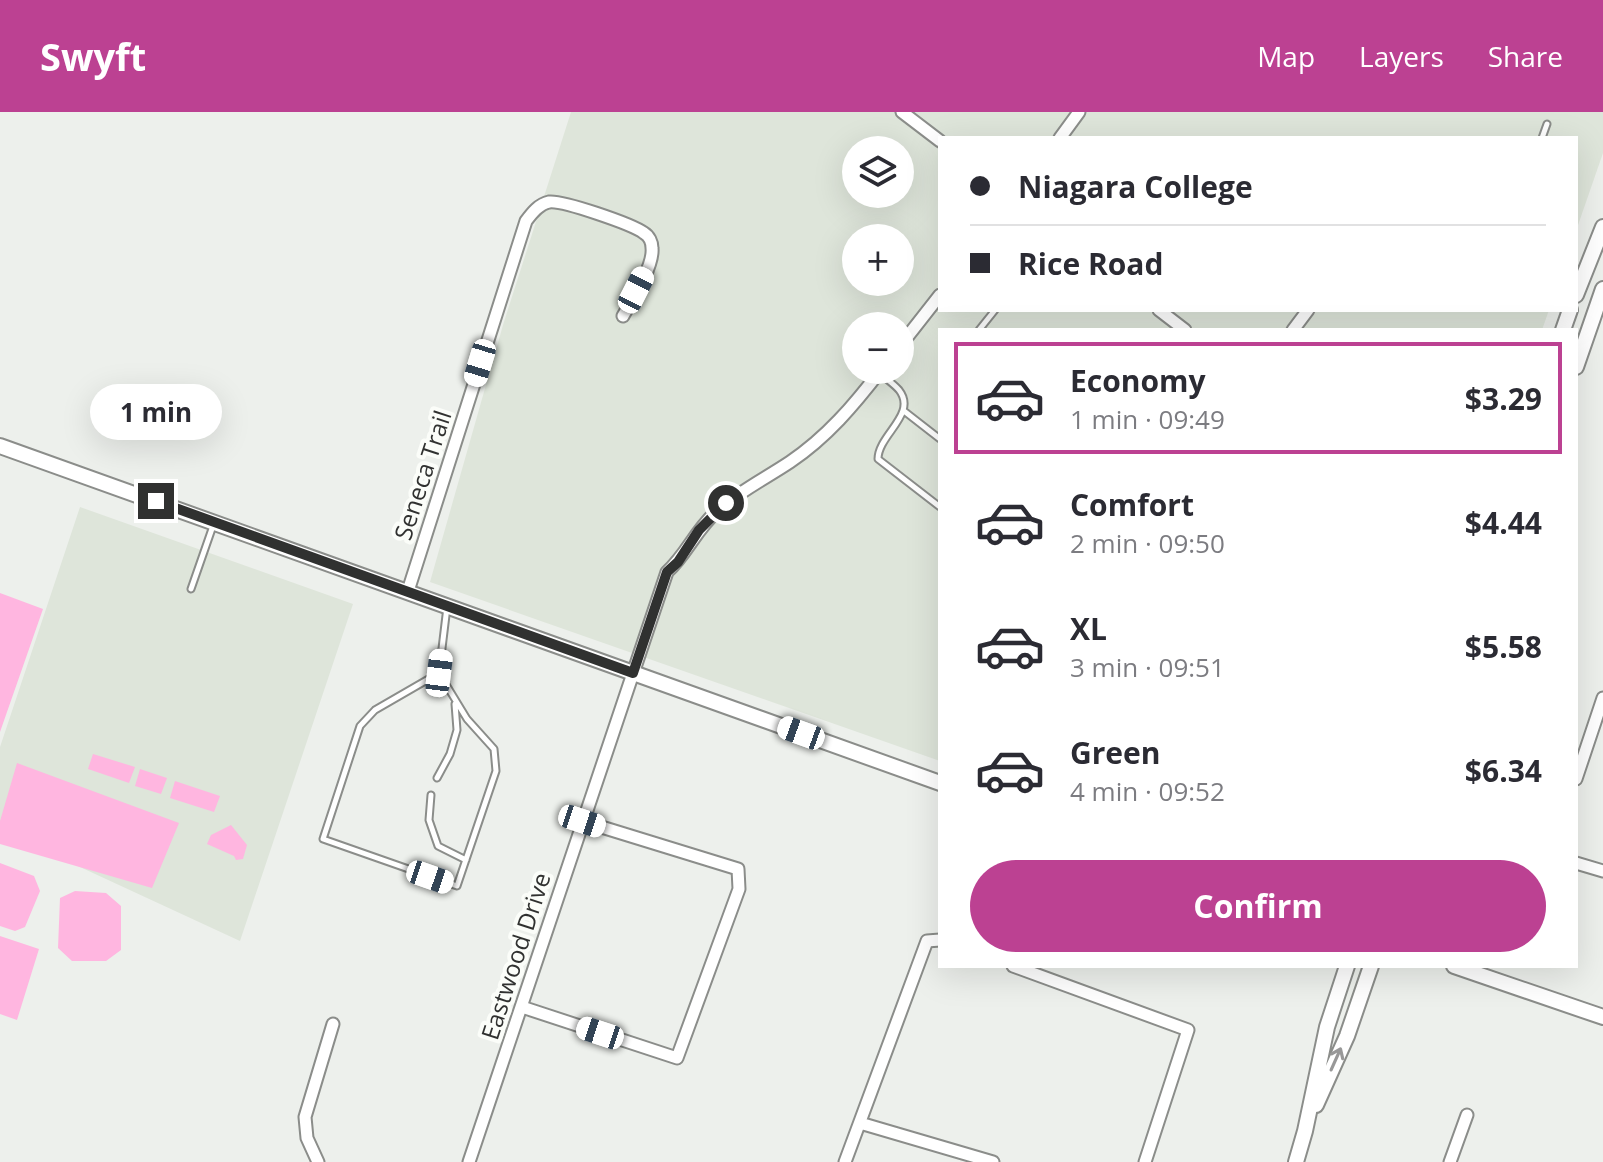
<!DOCTYPE html>
<html lang="en">
<head>
<meta charset="utf-8">
<style>
	:root { --surface:#fff; --page:#f7f7f7; --text:#2b2b33; --muted:#7c7c81; --line:#e1e1e2; --accent:#bc4192 }
	body { margin:0; font-family:"Open Sans",sans-serif; background:var(--page); color:var(--text); height:100vh; display:flex; flex-direction:column; font-size:30px; white-space:nowrap }
	* { box-sizing:border-box; margin:0 }
	p { font-size:26px; color:var(--muted) }
	.icon { flex:none; width:44px; height:44px; fill:none; stroke:currentColor; stroke-width:2; stroke-linecap:round; stroke-linejoin:round }
	.map { position:relative; flex:1; overflow:hidden }
	.side { position:absolute; left:938px; top:216px; width:640px; height:640px; display:flex; flex-direction:column; background:var(--surface); border-radius:0px; box-shadow:0 8px 32px #0002 }
	.side>* { flex:none }
	.guide { position:absolute; left:938px; top:24px; width:640px; height:176px; border-radius:0px; box-shadow:0 8px 32px #0002; display:grid; align-content:center; height:176px; padding:0 32px; background:var(--surface) }
	.controls { position:absolute; left:842px; top:24px; display:grid; gap:16px }
	.controls a { display:grid; place-items:center; width:72px; height:72px; border-radius:50%; background:var(--surface); box-shadow:0 8px 32px #0002; font-size:40px }
	.end { position:absolute; width:36px; height:36px; margin:-18px; border:10px solid #303130; background:#fff; box-shadow:0 0 0 4px #fff }
	.from { border-radius:50% }
	.bubble { position:absolute; height:56px; border-radius:28px; background:var(--surface); box-shadow:0 8px 32px #0002; font-size:26px; font-weight:700; line-height:56px; text-align:center }
	.car { position:absolute; width:24px; height:48px; margin:-24px -12px; border-radius:10px; box-shadow:0 0 6px 2px #0007; background:linear-gradient(#fff 24%,#345 0 40%,#fff 0 76%,#345 0 86%,#fff 0) }
	.guide b { display:flex; align-items:center; gap:28px; height:76px; font-size:30px }
	.guide b+b { border-top:2px solid var(--line) }
	.guide i { width:20px; height:20px; background:var(--text) }
	ul { padding:14px 0 0; list-style:none }
	li { display:flex; align-items:center; gap:24px; height:112px; margin:0 16px 12px; padding:0 16px; border:4px solid transparent; border-radius:0px }
	li div { flex:1 }
	li b { display:block; font-size:30px }
	li em { font-style:normal; font-weight:700 }
	li.active { border-color:var(--accent) }
	li>.icon { width:72px; height:72px; stroke-width:1.5 }
	.button { display:flex; gap:16px; margin-top:auto; padding:16px 32px }
	.button a { flex:1; height:92px; border-radius:48px; background:var(--accent); color:#fff; font-size:32px; font-weight:700; line-height:92px; text-align:center }
	header { display:flex; align-items:center; gap:48px; box-sizing:border-box; height:112px; padding:0 40px; background:var(--accent); color:#fff }
	header strong { font-size:38px }
	nav { display:flex; gap:44px; margin-inline-start:auto; font-size:28px }
	.map>svg:first-child { display:block }
</style>
</head>
<body>
<header>
<strong>Swyft</strong>
<nav><a>Map</a><a>Layers</a><a>Share</a></nav>
</header>
<div class="map">
<svg width="1603" height="1050" viewBox="0 0 1603 1050">
	<rect width="100%" height="100%" fill="#edf0ec"/>
	<!-- built -->
	<path fill="#dee5da" fill-rule="evenodd" d="M571,0h1032v41l-27,78v-93h-636v172h609l-7,20h-602v431l-510,-179 73,-257zM856,38h44v44h-44zM856,126h44v44h-44zM856,214h44v44h-44z
		M80,395l273,97 -113,337 -240,-111v-83z"/>
	<!-- green -->
	<path fill="#ffb6e0" d="M0,481l43,16 -43,123z
		M93,642l42,13 -6,16 -41,-14z
		M17,651l162,60 -27,65 -152,-44v-23z
		M140,657l27,9 -6,16 -26,-8z
		M175,669l45,15 -6,16 -44,-14z
		M231,713l16,20 -4,14 -7,1 -2,-4 -27,-12 4,-9z
		M0,751l34,13 6,15 -15,36 -10,4 -15,-5z
		M75,779l31,2 15,13v44l-15,11h-34l-14,-13 2,-50z
		M0,824l39,13 -22,71 -17,-6z"/>
	<g fill="none" stroke-linecap="round" stroke-linejoin="round">
		<defs>
			<path id="service" d="M1542,26l5,-14
				M979,218l16,-20
				M880,261c6,6 14,11 19,17 19,24 -21,45 -21,69l62,48
				M904,299l36,28
				M191,477l23,-66
				M439,561l28,46 27,30 2,22 -39,115 -134,-47 37,-113 15,-16 64,-37 8,-66
				M437,666l13,-24 7,-24 -2,-26
				M431,683l-2,25 9,26 28,14"/>
			<path id="minor" d="M902,0l38,29
				M1060,26l19,-26
				M1159,198l26,20
				M1293,218l15,-20
				M900,234l40,-51
				M408,479l118,-370c6,-8 13,-17 23,-19 13,-2 83,22 95,31 5,3 8,9 8,15 2,18 -20,52 -29,68
				M1576,667l27,-81
				M1576,751l27,8
				M1013,854l175,64 -43,132
				M522,895l155,51 62,-169 -1,-20 -156,-48
				M860,1011l133,39
				M318,1050l-11,-24 -2,-21 28,-93
				M469,1050l198,-590c20,-18 29,-43 51,-62 22,-19 48,-32 72,-48 37,-25 64,-57 91,-92
				M845,1050l82,-221 13,-1
				M1450,1050l17,-47"/>
			<path id="tertiary" d="M0,334l940,337"/>
			<path id="secondary" d="M1576,183l27,-68
				M1563,218l7,-20
				M1576,255l27,-78
				M1454,854l149,51
				M1316,993l31,-69 24,-70
				M1296,1050l9,-31 22,-104 20,-61"/>
		</defs>
		<!-- service casing -->
		<use href="#service" stroke="#8b8d8a" stroke-width="9"/>
		<!-- minor casing -->
		<use href="#minor" stroke="#8b8d8a" stroke-width="15"/>
		<!-- tertiary casing -->
		<use href="#tertiary" stroke="#8b8d8a" stroke-width="18"/>
		<!-- secondary casing -->
		<use href="#secondary" stroke="#8b8d8a" stroke-width="18"/>
		<!-- service -->
		<use href="#service" stroke="#fff" stroke-width="5"/>
		<!-- minor -->
		<use href="#minor" stroke="#fff" stroke-width="11"/>
		<!-- tertiary -->
		<use href="#tertiary" stroke="#fff" stroke-width="14"/>
		<!-- secondary -->
		<use href="#secondary" stroke="#fff" stroke-width="14"/>
	</g>
	<!-- one-way arrows -->
	<defs><path id="oneway-shaft" d="M-6 0H5M1.5-3L5.5 0L1.5 3" fill="none" stroke-width="1.6" stroke-linecap="round" stroke-linejoin="round" transform="scale(2)"/></defs>
	<use stroke="#989898" href="#oneway-shaft" transform="translate(1336 947) rotate(-66)"/>
	<g fill="none" stroke-linecap="round" stroke-linejoin="round">
		<!-- route -->
		<path stroke="#303130" stroke-width="10" d="M156,389l477,172 34,-101 11,-10 21,-32 27,-27"/>
	</g>
	<g text-anchor="middle" dominant-baseline="central" stroke-width="8" stroke-linejoin="round" paint-order="stroke">
		<!-- street labels -->
		<g font-size="24" fill="#303130" stroke="#fbfdf9">
			<text transform="translate(422 363) rotate(-72)">Seneca Trail</text>
			<text transform="translate(515 844) rotate(-72)">Eastwood Drive</text>
		</g>
	</g>
</svg>
<div class="controls">
<a><svg class="icon" aria-label="layers" viewBox="0 0 24 24"><path d="M12 4l9 5-9 5-9-5zM3 14l9 5 9-5"/></svg></a>
<a>+</a>
<a>−</a>
</div>
<i class="end from" style="left:726px;top:391px"></i>
<i class="end" style="left:156px;top:389px"></i>
<div class="bubble" style="left:90px;top:272px;width:132px">1 min</div>
<i class="car" style="left:636px;top:178px;rotate:27deg"></i>
<i class="car" style="left:480px;top:251px;rotate:197deg"></i>
<i class="car" style="left:439px;top:561px;rotate:7deg"></i>
<i class="car" style="left:801px;top:621px;rotate:290deg"></i>
<i class="car" style="left:582px;top:709px;rotate:108deg"></i>
<i class="car" style="left:430px;top:765px;rotate:109deg"></i>
<i class="car" style="left:600px;top:921px;rotate:288deg"></i>
<div class="guide">
<b><i class="from"></i>Niagara College</b>
<b><i></i>Rice Road</b>
</div>
<section class="side">
<ul>
<li class="active"><svg class="icon" aria-label="car" viewBox="0 0 24 24"><path d="M5 17H2v-5l4-1 3-4h7l3 4 3 1v5h-3M9 17h6M6 11h13"/><circle cx="7" cy="17" r="2"/><circle cx="17" cy="17" r="2"/></svg><div><b>Economy</b><p>1 min · 09:49</p></div><em>$3.29</em></li>
<li><svg class="icon" aria-label="car" viewBox="0 0 24 24"><path d="M5 17H2v-5l4-1 3-4h7l3 4 3 1v5h-3M9 17h6M6 11h13"/><circle cx="7" cy="17" r="2"/><circle cx="17" cy="17" r="2"/></svg><div><b>Comfort</b><p>2 min · 09:50</p></div><em>$4.44</em></li>
<li><svg class="icon" aria-label="car" viewBox="0 0 24 24"><path d="M5 17H2v-5l4-1 3-4h7l3 4 3 1v5h-3M9 17h6M6 11h13"/><circle cx="7" cy="17" r="2"/><circle cx="17" cy="17" r="2"/></svg><div><b>XL</b><p>3 min · 09:51</p></div><em>$5.58</em></li>
<li><svg class="icon" aria-label="car" viewBox="0 0 24 24"><path d="M5 17H2v-5l4-1 3-4h7l3 4 3 1v5h-3M9 17h6M6 11h13"/><circle cx="7" cy="17" r="2"/><circle cx="17" cy="17" r="2"/></svg><div><b>Green</b><p>4 min · 09:52</p></div><em>$6.34</em></li>
</ul>
<div class="button"><a>Confirm</a></div>
</section>
</div>
</body>
</html>
